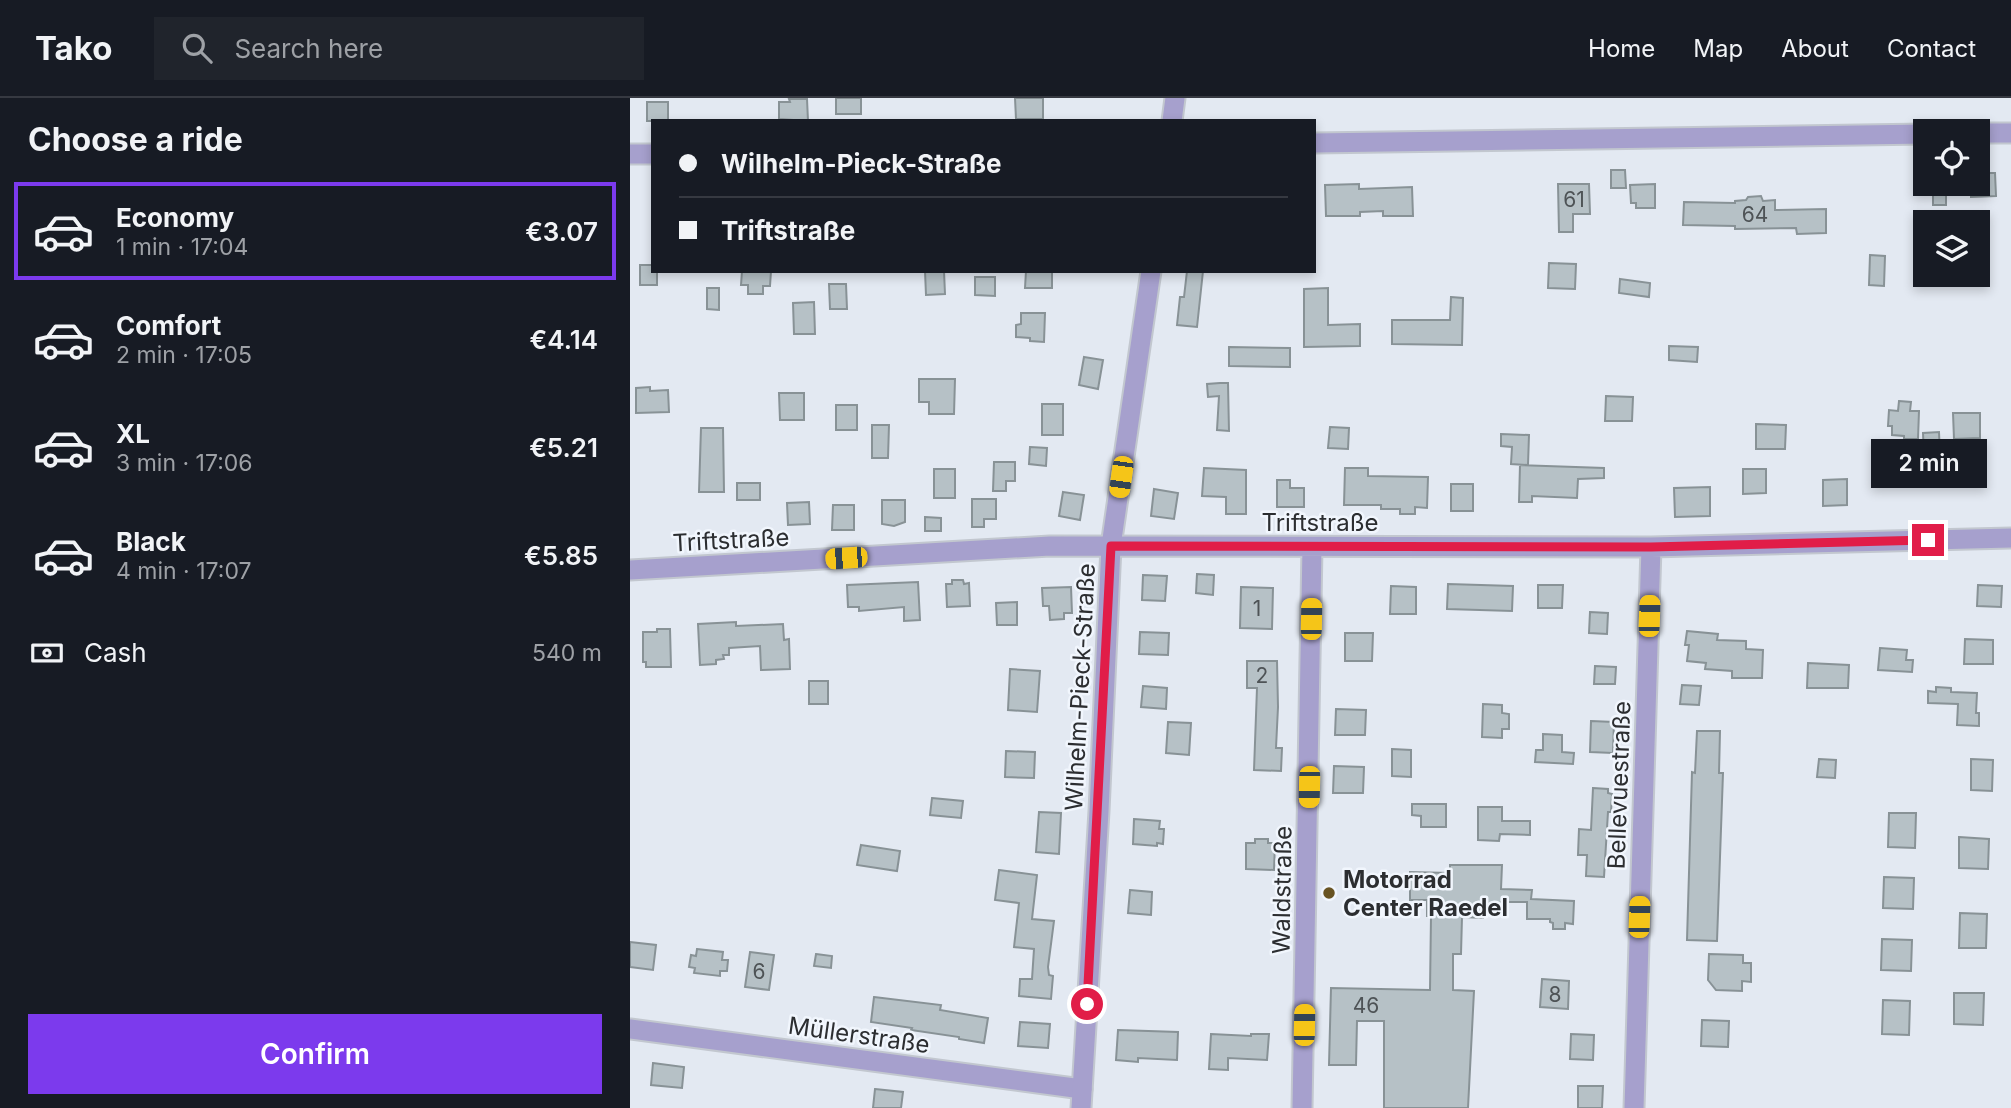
<!DOCTYPE html>
<html lang="en">
<head>
<meta charset="utf-8">
<style>
	:root { --surface:#171b24; --page:#20242c; --text:#f1f3f6; --muted:#9ea1a6; --line:#363941; --accent:#7c3aed }
	body { margin:0; font-family:Inter,sans-serif; background:var(--page); color:var(--text); height:100vh; display:flex; flex-direction:column; font-size:26px; white-space:nowrap }
	* { box-sizing:border-box; margin:0 }
	p { font-size:23px; color:var(--muted) }
	.icon { flex:none; width:38px; height:38px; fill:none; stroke:currentColor; stroke-width:2; stroke-linecap:round; stroke-linejoin:round }
	.map { position:relative; flex:1; overflow:hidden }
	.drawer { display:flex; flex-direction:column; background:var(--surface); width:630px }
	.drawer>* { flex:none }
	.banner { position:absolute; left:21px; top:21px; width:665px; height:154px; border-radius:0px; box-shadow:0 4px 10px #0003; display:grid; align-content:center; height:154px; padding:0 28px; background:var(--surface) }
	.fabs { position:absolute; left:1283px; top:21px; display:grid; gap:14px }
	.fabs a { display:grid; place-items:center; width:77px; height:77px; border-radius:0px; background:var(--surface); box-shadow:0 4px 10px #0003; font-size:35px }
	.end { position:absolute; width:32px; height:32px; margin:-16px; border:9px solid #e11d48; background:#fff; box-shadow:0 0 0 4px #fff }
	.from { border-radius:50% }
	.bubble { position:absolute; height:49px; border-radius:0px; background:var(--surface); box-shadow:0 4px 10px #0003; font-size:23px; font-weight:600; line-height:49px; text-align:center }
	.car { position:absolute; width:21px; height:42px; margin:-21px -10px; border-radius:9px; box-shadow:0 0 5px 2px #0007; background:linear-gradient(#f5c518 24%,#345 0 40%,#f5c518 0 76%,#345 0 86%,#f5c518 0) }
	.banner b { display:flex; align-items:center; gap:24px; height:66px; font-size:26px }
	.banner b+b { border-top:2px solid var(--line) }
	.banner i { width:18px; height:18px; background:var(--text) }
	ul { padding:0; list-style:none }
	li { display:flex; align-items:center; gap:21px; height:98px; margin:0 14px 10px; padding:0 14px; border:4px solid transparent; border-radius:0px }
	li div { flex:1 }
	li b { display:block; font-size:26px }
	li em { font-style:normal; font-weight:600 }
	li.current { border-color:var(--accent) }
	li>.icon { width:63px; height:63px; stroke-width:1.5 }
	h2 { padding:0 28px; font-size:32px; line-height:84px }
	.pay { display:flex; align-items:center; gap:18px; height:77px; padding:0 28px; font-size:26px }
	.pay p { margin-inline-start:auto }
	.cta { display:flex; gap:14px; margin-top:auto; padding:14px 28px }
	.cta a { flex:1; height:80px; border-radius:0px; background:var(--accent); color:#fff; font-size:28px; font-weight:600; line-height:80px; text-align:center }
	header { display:flex; align-items:center; gap:42px; box-sizing:border-box; height:98px; padding:0 35px; background:var(--surface); border-bottom:2px solid var(--line) }
	header strong { font-size:33px }
	nav { display:flex; gap:38px; margin-inline-start:auto; font-size:24px }
	.search { width:490px; height:63px; background:var(--page); display:flex; align-items:center; gap:18px; box-sizing:border-box; padding:0 24px; border-radius:0px; color:var(--muted); font-size:26px }
	main { display:flex; flex:1; min-height:0 }
	.map>svg:first-child { display:block }
</style>
</head>
<body>
<header>
<strong>Tako</strong>
<div class="search"><svg class="icon" aria-label="search" viewBox="0 0 24 24"><circle cx="10" cy="10" r="6"/><path d="M15 15l6 6"/></svg>Search here</div>
<nav><a>Home</a><a>Map</a><a>About</a><a>Contact</a></nav>
</header>
<main>
<section class="drawer">
<h2>Choose a ride</h2>
<ul>
<li class="current"><svg class="icon" aria-label="car" viewBox="0 0 24 24"><path d="M5 17H2v-5l4-1 3-4h7l3 4 3 1v5h-3M9 17h6M6 11h13"/><circle cx="7" cy="17" r="2"/><circle cx="17" cy="17" r="2"/></svg><div><b>Economy</b><p>1 min · 17:04</p></div><em>€3.07</em></li>
<li><svg class="icon" aria-label="car" viewBox="0 0 24 24"><path d="M5 17H2v-5l4-1 3-4h7l3 4 3 1v5h-3M9 17h6M6 11h13"/><circle cx="7" cy="17" r="2"/><circle cx="17" cy="17" r="2"/></svg><div><b>Comfort</b><p>2 min · 17:05</p></div><em>€4.14</em></li>
<li><svg class="icon" aria-label="car" viewBox="0 0 24 24"><path d="M5 17H2v-5l4-1 3-4h7l3 4 3 1v5h-3M9 17h6M6 11h13"/><circle cx="7" cy="17" r="2"/><circle cx="17" cy="17" r="2"/></svg><div><b>XL</b><p>3 min · 17:06</p></div><em>€5.21</em></li>
<li><svg class="icon" aria-label="car" viewBox="0 0 24 24"><path d="M5 17H2v-5l4-1 3-4h7l3 4 3 1v5h-3M9 17h6M6 11h13"/><circle cx="7" cy="17" r="2"/><circle cx="17" cy="17" r="2"/></svg><div><b>Black</b><p>4 min · 17:07</p></div><em>€5.85</em></li>
</ul>
<div class="pay"><svg class="icon" aria-label="cash" viewBox="0 0 24 24"><path d="M3 7h18v10H3z"/><circle cx="12" cy="12" r="2"/></svg>Cash<p>540 m</p></div>
<div class="cta"><a>Confirm</a></div>
</section>
<div class="map">
<svg width="1381" height="1010" viewBox="0 0 1381 1010">
	<rect width="100%" height="100%" fill="#e3e9f2"/>
	<!-- building -->
	<path fill="#b6c1c6" stroke="#889296" stroke-width="2" d="M206,0h25v16h-25z
		M385,0h28v21h-27z
		M159,1h18l1,22 -29,-2v-17h11z
		M17,4h21v19h-21z
		M981,72h14l1,18h-15z
		M1348,75h17l1,23 -25,1v-13h7z
		M729,86v5l53,-2 1,29h-30v-5l-23,1v4h-34l-1,-31z
		M928,86h31l1,30h-17v18h-14z
		M1025,86v24h-19v-5h-5l-1,-18z
		M1303,86h13v21h-13z
		M1131,98l2,5 12,-1v10l51,-1v24l-29,1 -1,-6 -61,1v-3l-52,-1 1,-23 51,1v-2l11,-1 2,-3z
		M1240,157l15,1 -1,30 -15,-1z
		M919,165l27,1 -1,25 -27,-1z
		M10,167h13v6h4v14h-17z
		M112,173h29l-1,15h-7v8h-15v-9h-7z
		M295,173h19l1,23 -19,1z
		M396,173h26v17h-27z
		M557,173h16l-6,56 -20,-2 3,-28h4z
		M345,179h20v19l-20,-1z
		M990,181l30,4 -1,14 -30,-4z
		M199,186h17l1,25h-17z
		M77,190h12v22l-12,-1z
		M698,190v37l32,-1v22l-56,1v-58z
		M821,199l12,1 -1,47 -70,-1v-24h58z
		M184,204l1,32h-21l-1,-31z
		M391,215h24l-1,29 -14,-1v-3l-14,-1v-12l5,-1z
		M1039,248l29,1 -1,15 -28,-2z
		M599,249l61,1v19l-61,-1z
		M454,259l19,3 -5,29 -19,-4z
		M289,281h36l-1,35h-25v-12h-10z
		M590,285h8l1,48 -12,-1 2,-34 -11,1 -1,-13z
		M20,289v4l18,-1 1,22 -33,1v-25z
		M149,295h25v27h-24z
		M976,298l27,1 -1,24h-27z
		M1269,303l12,1 -1,9h9l-1,28h-14v-3l-12,-1v-9h-4l1,-16 9,1z
		M412,306h21v31h-21z
		M206,307h21v25h-21z
		M1323,315h27v25l-26,1z
		M1126,326l30,1 -1,24h-29z
		M242,327h17l-1,33h-16z
		M700,329l19,1 -1,21 -20,-1z
		M71,330h22l1,64h-25z
		M1309,334l1,24 -16,1 -1,-24z
		M871,336l28,1 -1,30 -17,-1 1,-17 -11,-1z
		M400,349l17,1 -1,18 -17,-2z
		M364,364h21v19h-9v10h-13z
		M890,367l84,3v10l-26,1 -1,19 -45,-2v6h-13z
		M574,370l42,2v44h-20v-17l-24,-1z
		M715,370h23v8l60,1 -1,31 -12,-1v7h-15v-5h-19v-4h-37z
		M304,371h21v29h-21z
		M1113,371h23v24l-23,1z
		M1217,381v26l-24,1v-26z
		M647,382h13v8h14v19h-27z
		M107,385h23v17h-23z
		M821,386h22v27h-22z
		M1080,389v29l-35,1 -1,-29z
		M524,391l24,4 -4,26 -23,-3z
		M433,394l21,3 -4,25 -21,-4z
		M342,401h24v20h-12v8h-12z
		M252,402h23v22l-11,4 -12,-2z
		M179,404l1,22 -22,1 -1,-22z
		M203,407h21v25h-22z
		M295,419l16,1v13h-16z
		M567,476l17,1 -1,20 -17,-2z
		M513,477l24,1 -2,25 -23,-1z
		M322,482h11l1,4 5,-1 1,23 -23,1 -1,-23h6z
		M288,484l2,38 -16,1v-14l-45,4v-4h-11l-1,-22z
		M818,486l65,2 -1,25 -65,-2z
		M908,487h25l-1,23h-24z
		M1348,487l24,1 -1,21 -24,-1z
		M761,488l25,1v27h-26z
		M441,489l1,26h-8v6l-14,1 -1,-14h-6l-1,-18z
		M611,489l32,1 -1,41 -32,-1z
		M387,504v23h-20l-1,-22z
		M960,514l18,1 -1,21 -18,-1z
		M106,524v4l47,-2 1,16 5,-1 1,30 -29,1 -1,-24 -31,2v7h-6l1,4 -8,1v4l-16,1 -2,-41z
		M27,531h13l1,38h-25v-5h-3v-30h14z
		M1057,533l31,3 -1,6 29,1v8l17,1 -1,28h-30v-7l-27,-2 1,-6 -19,-2 2,-16h-4z
		M510,534l29,1 -1,22 -29,-1z
		M715,535h28l-1,28h-27z
		M1335,541l28,1v24h-29z
		M1250,550l27,2 -1,10h7l-1,12 -34,-2z
		M617,563h30l1,46 -2,41h6l-1,23 -27,-1 3,-82h-10z
		M1178,565l41,2 -1,23h-41z
		M965,568l21,1 -1,17h-21z
		M380,571l30,2 -3,41 -29,-2z
		M179,583h19v23h-19z
		M1052,587l19,1 -2,19 -19,-1z
		M513,588l24,2 -1,21 -25,-2z
		M1306,589l15,1v4l26,1 -1,20h3v13l-22,-1 1,-21 -30,-1v-12l8,1z
		M853,606l19,1v8l7,1v15h-7v9l-20,-1z
		M706,611l30,1 -1,25h-30z
		M961,623l23,1 -1,31 -23,-1z
		M538,624l23,1 -2,32 -23,-2z
		M1067,633h23l-1,42h4l-6,168 -30,-1 5,-168 3,1z
		M913,636l19,1v17l12,1 -1,11 -38,-2 1,-12h7z
		M762,651l19,1v27l-19,-1z
		M376,653l29,1 -1,26 -29,-1z
		M1189,661l17,1 -1,18 -18,-1z
		M1341,661l22,1 -1,31 -21,-1z
		M704,668l30,1 -1,26h-30z
		M963,690l15,1v4l4,1 -1,18h-3l-4,65 -18,-1 1,-21h-9l1,-26 12,1z
		M302,700l31,3 -2,17 -31,-3z
		M782,706h34v23h-25v-11l-9,-1z
		M848,709h24v14h28v14l-30,-1 -1,7 -21,-1z
		M409,714l22,1 -2,41 -23,-2z
		M1259,715h27l-1,35 -27,-1z
		M504,721l26,2 -1,8h5l-1,15 -6,-1v3l-24,-2z
		M1329,739l30,2 -1,30 -29,-1z
		M625,741h13v4h7l-1,27 -28,-1v-26h9z
		M231,747l39,6 -3,20 -40,-6z
		M820,767h52l-1,24 31,1 -1,9 43,2 -1,23 -8,-1v6h-12v-6l-3,-1v-3h-23v-17h-26v9l-18,-1v8l-21,-1 -1,37h-8v36l21,1 -6,117h-84v-87h-27l-1,44h-27l2,-77 99,2 1,-74h-4v-16h-17v-28l40,1z
		M369,772l38,5 -5,44 22,2 -6,46 1,8 4,1 -2,23 -32,-3 1,-17h12l2,-30 -20,-2 5,-44 -24,-3z
		M1254,779l30,1 -1,31 -30,-1z
		M500,792l22,2 -1,23 -23,-2z
		M1330,815l27,1 -1,34h-27z
		M1252,841l30,1 -1,31 -30,-1z
		M0,844l26,3 -3,25 -23,-3z
		M67,851l26,3 -1,8h6l-1,11h-7v5l-26,-3 1,-5 -6,-1 2,-12 5,1z
		M120,854l24,3 -5,35 -24,-3z
		M186,856l16,2 -1,12 -17,-2z
		M1079,856l34,1v8h8v19l-9,-1v10l-26,-1 -8,-10z
		M912,881l27,2 -1,28 -28,-2z
		M1324,895h30l-1,32 -29,-1z
		M244,899l67,8 -1,5 48,8 -4,25 -25,-4v-2l-48,-7 1,-2 -41,-6z
		M1253,902l27,1 -1,34 -27,-1z
		M1072,922l27,1 -1,26 -27,-1z
		M390,924l30,2 -2,24 -30,-2z
		M488,932l60,2 -1,28 -39,-2v4l-22,-2z
		M581,936l40,2v-2h18l-2,26 -39,-2v12l-19,-1z
		M941,936l23,1 -1,25 -23,-1z
		M23,965l31,4 -2,21 -31,-3z
		M948,988h25l-1,22h-24z
		M245,991l28,3 -2,16h-28z"/>
	<g fill="none" stroke-linecap="round" stroke-linejoin="round">
		<defs>
			<path id="minor" d="M1348,35h33
				M684,45l611,-9
				M0,56h23
				M0,472l420,-24 601,1 360,-9
				M0,931l452,60
				M672,1010l10,-561
				M1004,1010l17,-561"/>
			<path id="tertiary" d="M542,23l3,-23
				M451,1010l18,-297 12,-265 40,-275"/>
		</defs>
		<!-- minor casing -->
		<use href="#minor" stroke="#c2c7cf" stroke-width="23"/>
		<!-- tertiary casing -->
		<use href="#tertiary" stroke="#c2c7cf" stroke-width="23"/>
		<!-- minor -->
		<use href="#minor" stroke="#a6a0cd" stroke-width="19"/>
		<!-- tertiary -->
		<use href="#tertiary" stroke="#a6a0cd" stroke-width="19"/>
	</g>
	<g fill="none" stroke-linecap="round" stroke-linejoin="round">
		<!-- route -->
		<path stroke="#e11d48" stroke-width="9" d="M457,906l24,-458 540,1 277,-7"/>
	</g>
	<!-- markers -->
	<circle fill="#685322" stroke="#f1f6fd" stroke-width="2.5" cx="699" cy="795" r="7"/>
	<g text-anchor="middle" dominant-baseline="central" stroke-width="5" stroke-linejoin="round" paint-order="stroke">
		<!-- number labels -->
		<g font-size="21" fill="#4e5356">
			<text x="944" y="101">61</text>
			<text x="1125" y="116">64</text>
			<text x="627" y="510">1</text>
			<text x="632" y="577">2</text>
			<text x="129" y="873">6</text>
			<text x="925" y="896">8</text>
			<text x="736" y="907">46</text>
		</g>
		<!-- street labels -->
		<g font-size="24" fill="#2c2e31" stroke="#f1f6fd">
			<text x="690" y="424">Triftstraße</text>
			<text transform="translate(101 442) rotate(-3)">Triftstraße</text>
			<text transform="translate(450 589) rotate(-87)">Wilhelm-Pieck-Straße</text>
			<text transform="translate(989 687) rotate(-88)">Bellevuestraße</text>
			<text transform="translate(652 792) rotate(-89)">Waldstraße</text>
			<text transform="translate(229 937) rotate(8)">Müllerstraße</text>
		</g>
		<!-- poi labels -->
		<g font-size="24" font-weight="bold" fill="#2c2e31" stroke="#f1f6fd" text-anchor="start">
			<text x="713" y="781">Motorrad<tspan x="713" dy="28">Center Raedel</tspan></text>
		</g>
	</g>
</svg>
<div class="fabs">
<a><svg class="icon" aria-label="locate" viewBox="0 0 24 24"><circle cx="12" cy="12" r="6"/><path d="M12 2v4M12 18v4M2 12h4M18 12h4"/></svg></a>
<a><svg class="icon" aria-label="layers" viewBox="0 0 24 24"><path d="M12 4l9 5-9 5-9-5zM3 14l9 5 9-5"/></svg></a>
</div>
<i class="end from" style="left:457px;top:906px"></i>
<i class="end" style="left:1298px;top:442px"></i>
<div class="bubble" style="left:1241px;top:341px;width:116px">2 min</div>
<i class="car" style="left:491px;top:379px;rotate:188deg"></i>
<i class="car" style="left:216px;top:460px;rotate:266deg"></i>
<i class="car" style="left:1019px;top:518px;rotate:2deg"></i>
<i class="car" style="left:681px;top:521px;rotate:1deg"></i>
<i class="car" style="left:679px;top:689px;rotate:181deg"></i>
<i class="car" style="left:1009px;top:819px;rotate:2deg"></i>
<i class="car" style="left:674px;top:927px;rotate:1deg"></i>
<div class="banner">
<b><i class="from"></i>Wilhelm-Pieck-Straße</b>
<b><i></i>Triftstraße</b>
</div>
</div>
</main>
</body>
</html>
